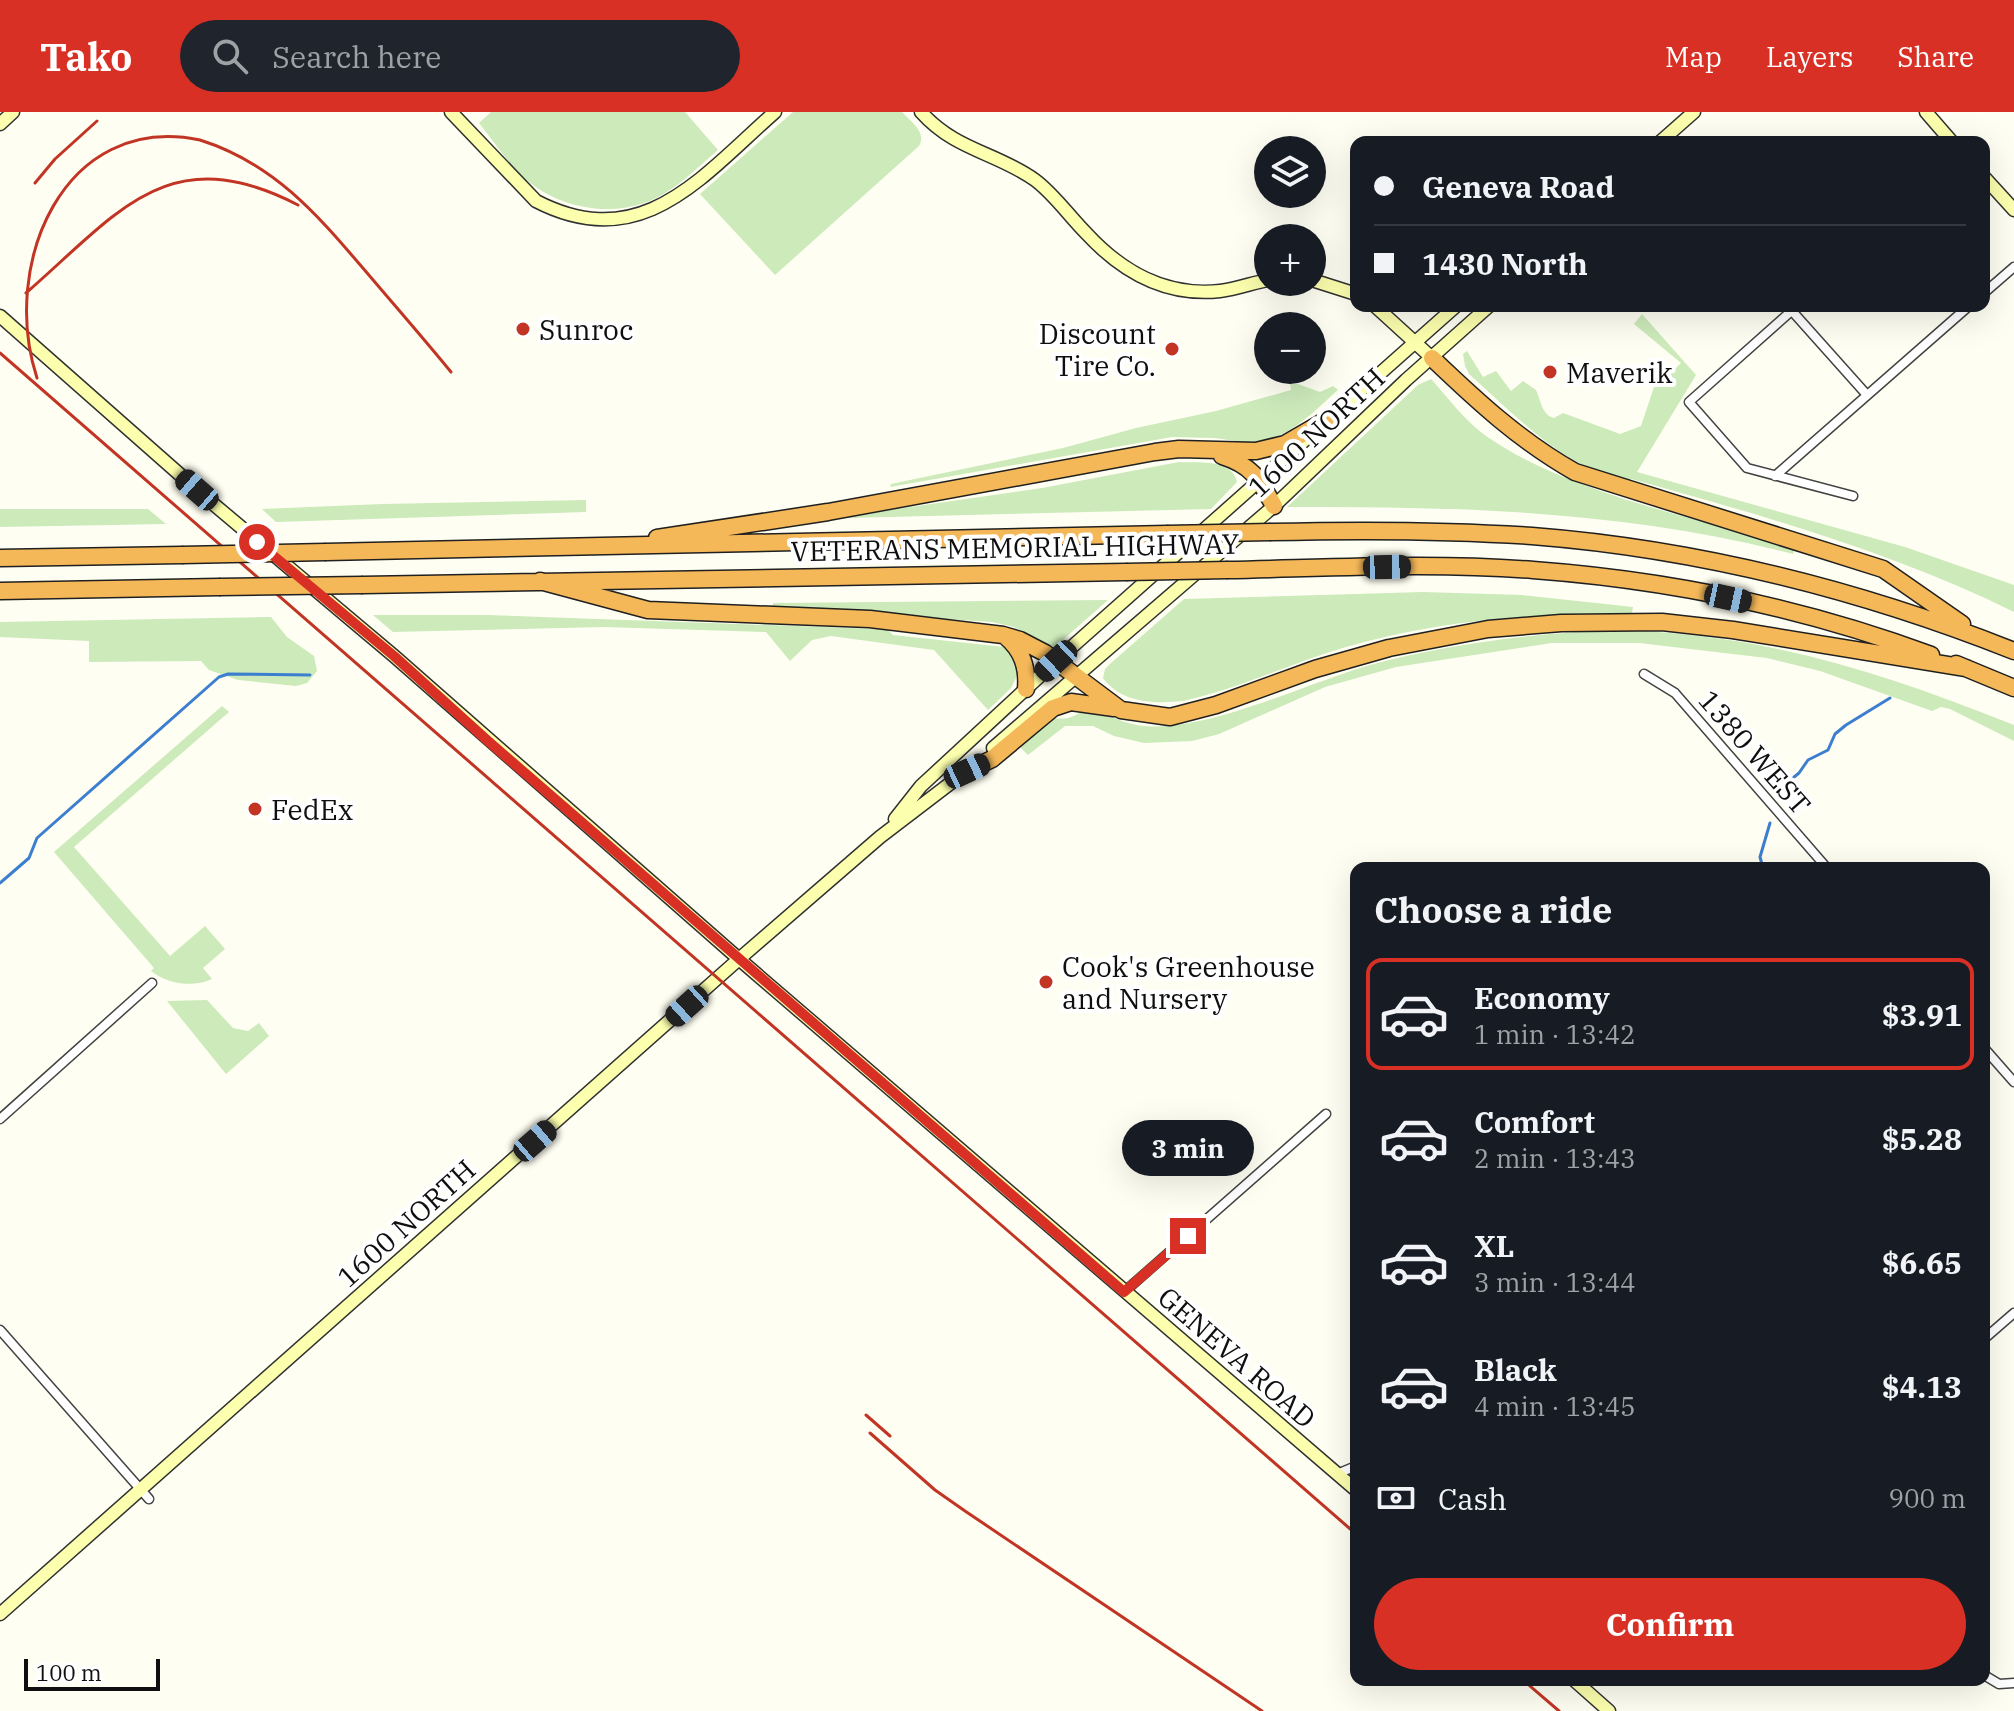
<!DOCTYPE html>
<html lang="en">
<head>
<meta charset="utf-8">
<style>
	:root { --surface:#171b24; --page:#20242c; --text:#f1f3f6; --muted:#9ea1a6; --line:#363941; --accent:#d93025 }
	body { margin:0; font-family:"IBM Plex Serif",serif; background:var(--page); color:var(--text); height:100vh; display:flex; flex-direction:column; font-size:30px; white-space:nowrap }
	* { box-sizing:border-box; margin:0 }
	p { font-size:26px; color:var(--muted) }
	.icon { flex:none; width:44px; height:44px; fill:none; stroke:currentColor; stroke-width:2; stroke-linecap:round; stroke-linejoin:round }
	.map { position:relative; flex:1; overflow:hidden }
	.sheet { position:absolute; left:1350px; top:750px; width:640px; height:824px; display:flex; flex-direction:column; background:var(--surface); border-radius:16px; box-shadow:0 8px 32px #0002 }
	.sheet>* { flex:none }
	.guide { position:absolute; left:1350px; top:24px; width:640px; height:176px; border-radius:16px; box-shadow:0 8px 32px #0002; display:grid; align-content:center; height:176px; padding:0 24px; background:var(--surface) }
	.controls { position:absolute; left:1254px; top:24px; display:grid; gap:16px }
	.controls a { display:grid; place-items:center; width:72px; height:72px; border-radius:50%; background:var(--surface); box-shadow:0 8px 32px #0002; font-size:40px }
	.scale { position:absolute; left:24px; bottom:20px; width:136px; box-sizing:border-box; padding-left:8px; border:4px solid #0f0f0f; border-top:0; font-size:22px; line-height:28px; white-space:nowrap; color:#0f0f0f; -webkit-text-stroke:6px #fff; paint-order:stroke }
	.end { position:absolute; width:36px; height:36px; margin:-18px; border:10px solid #d93025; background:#fff; box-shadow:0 0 0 4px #fff }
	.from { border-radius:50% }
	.bubble { position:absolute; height:56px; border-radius:28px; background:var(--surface); box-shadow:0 8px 32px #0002; font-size:26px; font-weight:700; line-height:56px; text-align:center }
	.car { position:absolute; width:24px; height:48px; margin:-24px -12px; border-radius:10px; box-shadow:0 0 6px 2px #0007; background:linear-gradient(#222 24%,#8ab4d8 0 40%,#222 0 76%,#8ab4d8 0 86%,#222 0) }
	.guide b { display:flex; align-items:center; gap:28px; height:76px; font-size:30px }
	.guide b+b { border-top:2px solid var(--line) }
	.guide i { width:20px; height:20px; background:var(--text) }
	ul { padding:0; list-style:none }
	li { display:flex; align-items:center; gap:24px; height:112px; margin:0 16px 12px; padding:0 8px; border:4px solid transparent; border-radius:16px }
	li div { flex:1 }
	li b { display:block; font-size:30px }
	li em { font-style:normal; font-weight:700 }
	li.selected { border-color:var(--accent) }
	li>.icon { width:72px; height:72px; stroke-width:1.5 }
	h2 { padding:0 24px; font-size:36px; line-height:96px }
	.pay { display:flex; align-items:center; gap:20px; height:88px; padding:0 24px; font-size:30px }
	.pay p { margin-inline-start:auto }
	.cta { display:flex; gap:16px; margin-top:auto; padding:16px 24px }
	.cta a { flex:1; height:92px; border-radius:48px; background:var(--accent); color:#fff; font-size:32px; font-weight:700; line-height:92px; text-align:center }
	header { display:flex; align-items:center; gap:48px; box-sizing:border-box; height:112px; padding:0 40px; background:var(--accent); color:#fff }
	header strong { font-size:38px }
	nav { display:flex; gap:44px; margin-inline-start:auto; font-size:28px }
	.search { width:560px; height:72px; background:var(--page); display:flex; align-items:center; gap:20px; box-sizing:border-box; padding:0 28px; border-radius:44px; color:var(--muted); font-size:30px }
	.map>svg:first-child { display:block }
</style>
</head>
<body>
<header>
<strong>Tako</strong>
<div class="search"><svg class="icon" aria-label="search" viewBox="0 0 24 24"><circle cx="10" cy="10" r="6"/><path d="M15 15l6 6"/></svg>Search here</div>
<nav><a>Map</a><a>Layers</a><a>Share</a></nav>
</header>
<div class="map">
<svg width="2014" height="1599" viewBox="0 0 2014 1599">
	<rect width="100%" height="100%" fill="#fffef2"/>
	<!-- green -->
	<path fill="#cceaba" d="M491,0h194l33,38c-20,17 -40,38 -64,49 -43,20 -98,9 -132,-23 -16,-15 -29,-36 -43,-53z
		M793,0h109c9,10 25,20 17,34l-144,129 -75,-81z
		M1642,202l54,61 -59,97 268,75 109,38v27c-121,-60 -253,-97 -383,-133l-1,4c-18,-7 -36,-12 -53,-21 -40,-22 -74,-58 -108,-88l-4,-8 -2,-12 4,-3 16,26 13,-6 15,20 12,-10 13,9c5,11 6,25 18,28l9,-5 57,21 21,-8 15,-45 12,-14 6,3 7,-7 -47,-39z
		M1431,267c18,20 34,42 55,57 82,57 213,83 309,111l-2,7c-166,-43 -336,-48 -506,-47l131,-122z
		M1290,272h8l22,8 13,-6 5,4c-24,21 -47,47 -79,51v3l-45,-6 -42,-1 -282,50 1,-3 172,-36 73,-20 80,-17 75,-21z
		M1179,350c19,1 53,-4 58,20l-26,27 -363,9v-2l194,-28z
		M586,388v12l-310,10 -14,-13 120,-5z
		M0,397h148l18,15 -166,3z
		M1423,480l99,3 111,12 -1,6c-96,0 -193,7 -286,34 -55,16 -107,42 -163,54 -29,3 -62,2 -80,-23l2,-9 6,-6 73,-64z
		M1108,488l-50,44 -7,3 -37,-20 -22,-5 -219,-15v-4z
		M373,503h114l391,14 10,1 5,5 111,12 9,6 5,21 -7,14 -23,22 -54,-60 -103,-14 -19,4 -22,21 -24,-29 -162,-5 -211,5z
		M271,505l16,20 27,19 3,15 -10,12 -11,3 -58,-6 -29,-10 -8,-9 -112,1v-21l-89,-4v-15z
		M1610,518c147,2 269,41 404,95v16l-64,-32 -9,-2 -9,4 -112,-40 -53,-13 -128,-15h-87l-156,24 -71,20 -106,47 -27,7 -48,2 -30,-7 -21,-10h-28l-37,29 -8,-8 33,-29c15,2 23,-1 33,-11 17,5 33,15 51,18 63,11 169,-42 233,-60 78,-21 159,-31 240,-35z
		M222,594l7,6 -155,135 96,109 35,-30 20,23 -22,19 9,11c-20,9 -44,5 -61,-8l3,-3 -100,-116z
		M207,888l26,28 15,3 11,-8 10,13 -43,38 -59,-73z"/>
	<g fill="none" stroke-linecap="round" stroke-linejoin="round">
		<!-- stream -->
		<path stroke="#3c7ecf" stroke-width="3" d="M1782,675l17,-14 9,-13 20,-10 7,-16 11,-9 44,-27
			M1763,756l-3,-11 10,-34
			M0,771l29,-25 8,-20 182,-161 9,-3 82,1"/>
		<defs>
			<path id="street" d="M1984,181l30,-26
				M1797,194l-108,96 58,66 106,28
				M1792,199l75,84
				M1775,364l194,-170
				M1644,562l31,19 152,175
				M1984,936l30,34
				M0,1007l152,-136
				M1124,1180l202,-178
				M0,1218l149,169
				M1984,1227l30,-26
				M1337,1362l19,-8
				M1984,1563l15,9 15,-1"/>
			<path id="secondary" d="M451,0l85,89c106,55 166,-25 239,-89
				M921,0c35,39 75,40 114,68 19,14 34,36 51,53 36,39 79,64 134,58 17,-2 32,-8 48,-11
				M1926,0l26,30
				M0,12l13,-12
				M1660,30l34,-30
				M1984,65l30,33
				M1312,168l44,14
				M1375,194l57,52
				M0,204l211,186 183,154 345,303 617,531
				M993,636l281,-242 132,-126 83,-74
				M895,707l26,-33 135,-125 400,-355
				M0,1502l739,-655 141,-122 93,-71
				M1574,1568l35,31"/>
			<path id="highway" d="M1432,246c45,43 88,83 143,114l308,97 79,55
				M1222,344c31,10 37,23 52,50
				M1271,420c87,-2 174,-2 261,4 166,13 328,54 482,115
				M657,426l171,-26 327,-60 24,-3 77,2 29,-7 43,-25
				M326,440l841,-18
				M0,446l182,-3
				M1228,458c101,-2 204,-8 305,0 135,10 271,38 398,85
				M540,469l108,29 222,9 133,16 17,5 25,13 76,57 49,7 46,-12 99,-36 74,-21 99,-19 73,-6 101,-1 71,8 233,38
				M363,473l763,-13
				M0,479l219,-4
				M1005,524c17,14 23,31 21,53
				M1956,552l58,24
				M967,659l25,-12 61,-51 18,-6 43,6"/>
		</defs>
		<!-- street casing -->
		<use href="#street" stroke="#424242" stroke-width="11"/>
		<!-- secondary casing -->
		<use href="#secondary" stroke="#313131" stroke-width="15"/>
		<!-- highway casing -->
		<use href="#highway" stroke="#202020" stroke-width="19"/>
		<!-- street -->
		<use href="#street" stroke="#fff" stroke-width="8"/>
		<!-- secondary -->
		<use href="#secondary" stroke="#fcffad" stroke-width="12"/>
		<!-- highway -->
		<use href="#highway" stroke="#f5b859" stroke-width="16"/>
		<!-- rail -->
		<path stroke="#c23525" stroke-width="3" d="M35,71l20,-24 42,-38
			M26,181c92,-80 142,-155 272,-88
			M0,241l1356,1181
			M37,266c-37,-113 26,-266 163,-238 76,24 119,77 168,134 28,33 56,65 83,98
			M866,1303l24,21
			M870,1321l65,57 30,21 297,200
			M1523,1568l36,31"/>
		<defs>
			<path id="highway-bridge" d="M1167,422l104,-2
				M182,443l144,-3
				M1126,460l102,-2
				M219,475l144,-2"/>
		</defs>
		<!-- highway-bridge casing -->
		<use href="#highway-bridge" stroke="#202020" stroke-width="19" stroke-linecap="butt"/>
		<!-- highway-bridge -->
		<use href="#highway-bridge" stroke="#f5b859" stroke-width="16"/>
	</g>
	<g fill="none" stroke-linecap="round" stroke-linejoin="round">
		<!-- route -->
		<path stroke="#d93025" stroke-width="10" d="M257,430l137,114 94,85 636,551 64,-56"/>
	</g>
	<!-- markers -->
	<g fill="#c23525" stroke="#fff" stroke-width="3">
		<circle cx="523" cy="217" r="8"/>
		<circle cx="1172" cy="237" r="8"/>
		<circle cx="1550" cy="260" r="8"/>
		<circle cx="255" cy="697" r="8"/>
		<circle cx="1046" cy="870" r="8"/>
	</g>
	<g text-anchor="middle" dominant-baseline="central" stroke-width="8" stroke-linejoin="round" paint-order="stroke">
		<!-- poi labels -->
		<g font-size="28" fill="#0f0f0f" stroke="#fff" text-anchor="start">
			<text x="539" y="217">Sunroc</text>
			<text x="1156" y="221" text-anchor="end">Discount<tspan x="1156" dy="32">Tire Co.</tspan></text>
			<text x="1566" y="260">Maverik</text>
			<text x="271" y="697">FedEx</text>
			<text x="1062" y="854">Cook's Greenhouse<tspan x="1062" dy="32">and Nursery</tspan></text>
		</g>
		<!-- street labels -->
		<g font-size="28" fill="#0f0f0f" stroke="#fff">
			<text transform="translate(1316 320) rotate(-43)">1600 NORTH</text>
			<text transform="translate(1015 435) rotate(-1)">VETERANS MEMORIAL HIGHWAY</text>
			<text transform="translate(1755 640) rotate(49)">1380 WEST</text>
			<text transform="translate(406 1111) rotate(-42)">1600 NORTH</text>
			<text transform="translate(1237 1245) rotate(41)">GENEVA ROAD</text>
		</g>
	</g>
</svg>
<div class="controls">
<a><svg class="icon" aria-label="layers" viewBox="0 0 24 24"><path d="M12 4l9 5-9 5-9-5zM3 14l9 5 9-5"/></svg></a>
<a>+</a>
<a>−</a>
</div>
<div class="scale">100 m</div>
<i class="end from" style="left:257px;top:430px"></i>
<i class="end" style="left:1188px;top:1124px"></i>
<div class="bubble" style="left:1122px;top:1008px;width:132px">3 min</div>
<i class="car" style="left:197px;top:378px;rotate:311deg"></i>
<i class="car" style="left:1387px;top:455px;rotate:89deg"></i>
<i class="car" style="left:1728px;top:486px;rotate:102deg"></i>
<i class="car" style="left:1056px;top:549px;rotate:227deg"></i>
<i class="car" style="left:967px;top:659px;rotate:65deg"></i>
<i class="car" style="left:687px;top:894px;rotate:228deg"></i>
<i class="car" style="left:535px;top:1029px;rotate:49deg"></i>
<div class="guide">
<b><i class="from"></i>Geneva Road</b>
<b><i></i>1430 North</b>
</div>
<section class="sheet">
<h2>Choose a ride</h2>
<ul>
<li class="selected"><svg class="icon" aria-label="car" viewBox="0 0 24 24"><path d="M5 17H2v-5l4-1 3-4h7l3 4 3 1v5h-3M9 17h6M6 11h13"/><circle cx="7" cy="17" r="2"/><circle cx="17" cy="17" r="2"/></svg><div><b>Economy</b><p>1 min · 13:42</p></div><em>$3.91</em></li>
<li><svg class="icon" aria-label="car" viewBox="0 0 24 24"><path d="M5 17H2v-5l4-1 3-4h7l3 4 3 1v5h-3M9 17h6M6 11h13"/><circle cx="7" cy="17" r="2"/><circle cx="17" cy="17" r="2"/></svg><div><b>Comfort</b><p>2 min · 13:43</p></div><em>$5.28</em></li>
<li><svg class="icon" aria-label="car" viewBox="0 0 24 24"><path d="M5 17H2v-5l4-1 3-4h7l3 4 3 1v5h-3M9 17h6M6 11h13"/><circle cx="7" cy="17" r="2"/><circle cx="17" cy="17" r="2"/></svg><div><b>XL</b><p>3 min · 13:44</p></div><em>$6.65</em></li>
<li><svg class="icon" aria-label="car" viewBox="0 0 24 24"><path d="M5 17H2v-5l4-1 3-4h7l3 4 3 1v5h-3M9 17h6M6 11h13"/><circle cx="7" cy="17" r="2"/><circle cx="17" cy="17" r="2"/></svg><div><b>Black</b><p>4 min · 13:45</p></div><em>$4.13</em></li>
</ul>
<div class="pay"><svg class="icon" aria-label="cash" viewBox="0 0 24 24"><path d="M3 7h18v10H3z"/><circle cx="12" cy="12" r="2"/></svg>Cash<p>900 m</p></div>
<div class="cta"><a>Confirm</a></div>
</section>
</div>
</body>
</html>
